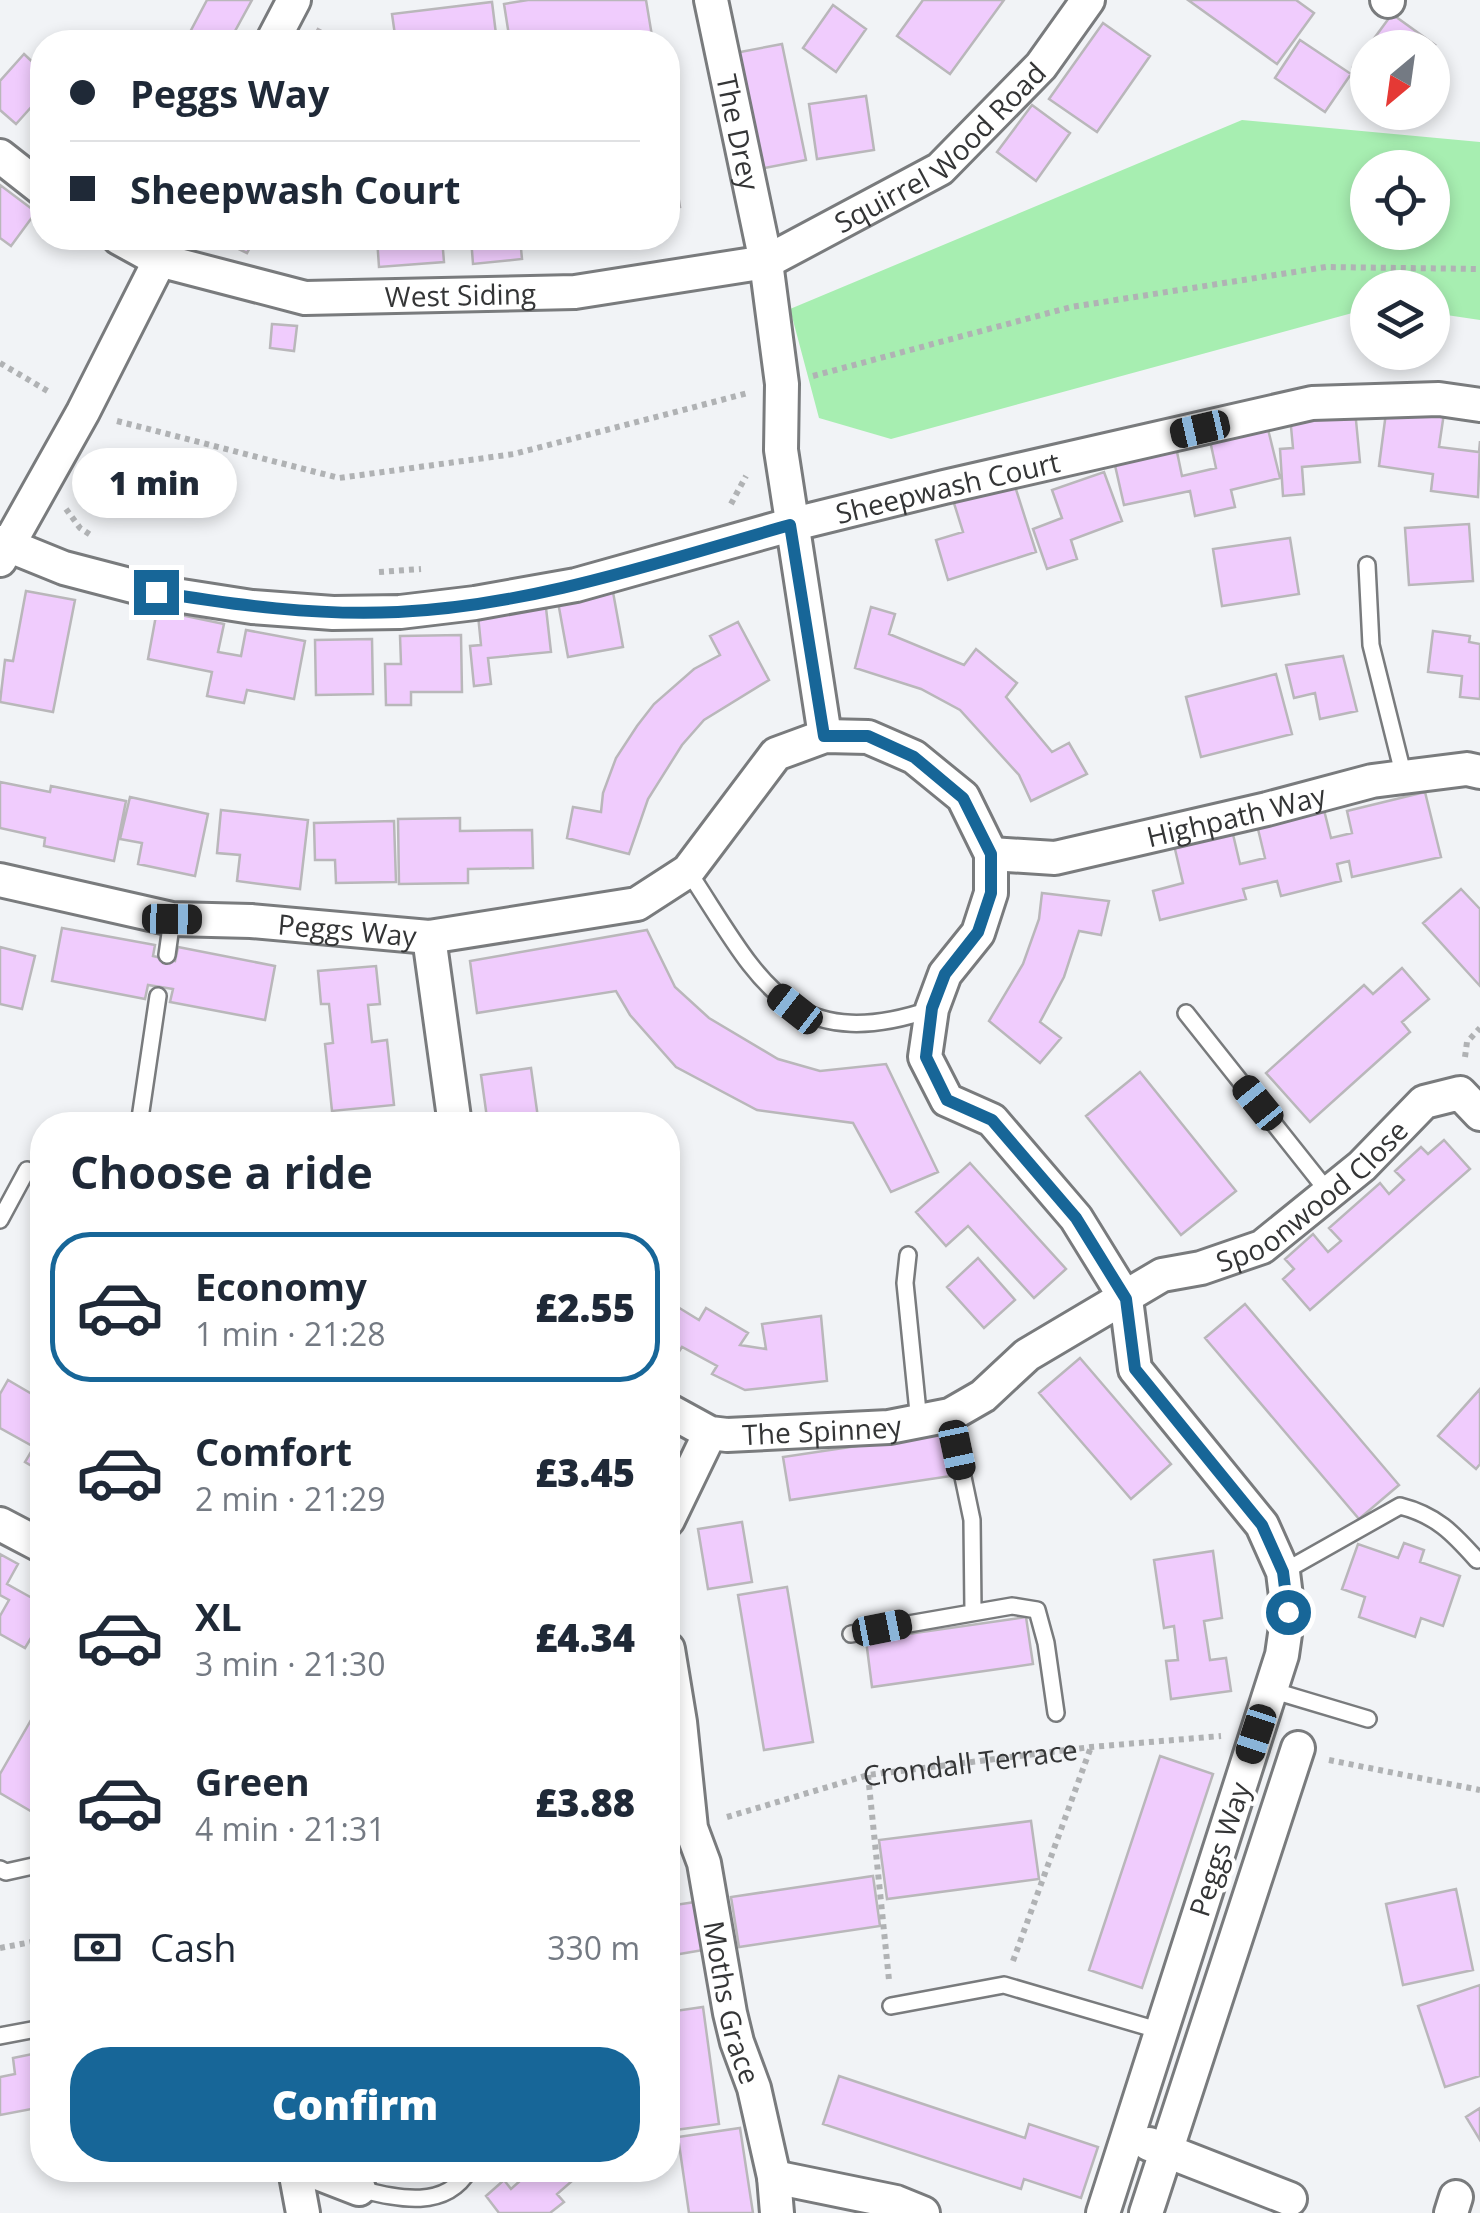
<!DOCTYPE html>
<html lang="en">
<head>
<meta charset="utf-8">
<style>
	:root { --surface:#fff; --page:#f6f6f7; --text:#1f2937; --muted:#747a83; --line:#e0e1e3; --accent:#176698 }
	body { margin:0; font-family:"Open Sans",sans-serif; background:var(--page); color:var(--text); height:100vh; display:flex; flex-direction:column; font-size:38px; white-space:nowrap }
	* { box-sizing:border-box; margin:0 }
	p { font-size:32px; color:var(--muted) }
	.icon { flex:none; width:55px; height:55px; fill:none; stroke:currentColor; stroke-width:2; stroke-linecap:round; stroke-linejoin:round }
	.map { position:relative; flex:1; overflow:hidden }
	.panel { position:absolute; left:30px; top:1112px; width:650px; height:1070px; display:flex; flex-direction:column; background:var(--surface); border-radius:40px; box-shadow:0 5px 15px #0003 }
	.panel>* { flex:none }
	.top-card { position:absolute; left:30px; top:30px; width:650px; height:220px; border-radius:40px; box-shadow:0 5px 15px #0003; display:grid; align-content:center; height:220px; padding:0 40px; background:var(--surface) }
	.needle { width:65px; rotate:209deg }
	.fabs { position:absolute; left:1350px; top:30px; display:grid; gap:20px }
	.fabs a { display:grid; place-items:center; width:100px; height:100px; border-radius:50%; background:var(--surface); box-shadow:0 5px 15px #0003; font-size:50px }
	.end { position:absolute; width:45px; height:45px; margin:-22px; border:12px solid #176698; background:#fff; box-shadow:0 0 0 5px #fff }
	.from { border-radius:50% }
	.bubble { position:absolute; height:70px; border-radius:35px; background:var(--surface); box-shadow:0 5px 15px #0003; font-size:32px; font-weight:800; line-height:70px; text-align:center }
	.car { position:absolute; width:30px; height:60px; margin:-30px -15px; border-radius:12px; box-shadow:0 0 8px 2px #0007; background:linear-gradient(#222 24%,#8ab4d8 0 40%,#222 0 76%,#8ab4d8 0 86%,#222 0) }
	.top-card b { display:flex; align-items:center; gap:35px; height:95px; font-size:38px }
	.top-card b+b { border-top:2px solid var(--line) }
	.top-card i { width:25px; height:25px; background:var(--text) }
	ul { padding:0; list-style:none }
	li { display:flex; align-items:center; gap:30px; height:150px; margin:0 20px 15px; padding:0 20px; border:5px solid transparent; border-radius:40px }
	li div { flex:1 }
	li b { display:block; font-size:38px }
	li em { font-style:normal; font-weight:800 }
	li.current { border-color:var(--accent) }
	li>.icon { width:90px; height:90px; stroke-width:1.5 }
	h2 { padding:0 40px; font-size:45px; line-height:120px }
	.pay { display:flex; align-items:center; gap:25px; height:110px; padding:0 40px; font-size:38px }
	.pay p { margin-inline-start:auto }
	.primary-button { display:flex; gap:20px; margin-top:auto; padding:20px 40px }
	.primary-button a { flex:1; height:115px; border-radius:40px; background:var(--accent); color:#fff; font-size:40px; font-weight:800; line-height:115px; text-align:center }
	.map>svg:first-child { display:block }
</style>
</head>
<body>
<div class="map">
<svg width="1480" height="2213" viewBox="0 0 1480 2213">
	<rect width="100%" height="100%" fill="#f1f3f6"/>
	<!-- green -->
	<path fill="#a7eeb1" fill-rule="evenodd" d="M1242,120l238,22v178l-47,-7 -1,-25h-64l-1,21 -476,130 -72,-21 -29,-109zM1368,168h64v64h-64z"/>
	<!-- building -->
	<path fill="#f0ccfd" stroke="#b9b7ba" stroke-width="2.5" d="M207,0h45l-23,42h-26l-14,-8z
		M528,0h118l7,42h-143l-6,-38z
		M923,0h81l-54,74 -53,-38z
		M1188,0h108l18,13 -37,51z
		M492,2l5,40h-101l-4,-28z
		M833,5l33,24 -30,43 -33,-24z
		M1392,14l43,31 -3,3h-64v29l-15,-10z
		M1103,23l47,33 -53,76 -48,-33z
		M318,29l24,13h-32z
		M1300,40l51,34 -26,38 -50,-34z
		M782,44l24,116 -47,9 -24,-116z
		M24,54l18,17v24l-26,29 -16,-14v-29z
		M866,96l8,54 -57,9 -8,-55z
		M1032,105l38,28 -34,48 -39,-29z
		M668,132l12,75 -12,2z
		M0,185l36,27 -25,34 -11,-8z
		M216,238h39l-8,15z
		M377,238h65l2,24 -65,5z
		M471,238h49l2,21 -49,5z
		M272,324l25,2 -3,25 -24,-3z
		M1387,405l57,8 -5,34 40,5 1,-11 -2,56 -47,-6 2,-17 -54,-8z
		M1355,410l5,52 -58,5 2,27 -21,2 -3,-47 13,-1 -3,-32z
		M1267,425l13,53 -49,12 4,17 -40,9 -5,-25 -66,14 -10,-44 62,-14 6,29 34,-8 -7,-32z
		M1104,472l18,49 -51,19 6,19 -30,10 -14,-40 29,-11 -10,-28z
		M1013,480l23,72 -88,28 -12,-40 27,-8 -10,-32z
		M1469,524l4,57 -64,4 -4,-57z
		M1290,538l9,56 -77,12 -9,-57z
		M26,591l49,9 -22,112 -53,-10 5,-42 8,1z
		M613,592l10,55 -55,10 -10,-55z
		M871,607l24,7 -6,20 75,31 12,-16 41,34 -11,14 46,55 17,-9 18,31 -56,27 -12,-26 -59,-65 -39,-21 -66,-21z
		M546,608l5,44 -63,6 3,26 -17,2 -4,-40 11,-1 -3,-30z
		M157,610l67,14 -6,28 23,4 5,-26 59,11 -11,58 -47,-9 -3,13 -37,-7 5,-24 -64,-13z
		M738,622l31,58 -65,40 -22,25 -34,54 -19,55 -62,-16 6,-31 28,5 2,-19 13,-35 21,-32 17,-22 40,-35 26,-14 -10,-19z
		M1433,631l37,5 -1,6 11,2v55l-20,-2 2,-21 -34,-4z
		M461,635l1,57h-51v13h-25l-1,-41h16l-1,-28z
		M372,639l1,55 -57,1 -1,-55z
		M1343,656l14,55 -37,8 -5,-26 -21,5 -8,-33z
		M1276,674l16,60 -91,23 -15,-60z
		M0,782l50,10 1,-6 75,15 -12,60 -70,-15 1,-8 -45,-10z
		M1425,792l16,65 -89,20 -3,-16 -12,3 4,17 -60,15 -4,-15 -34,8 3,10 -86,21 -7,-29 30,-8 -9,-38 58,-15 8,34 25,-6 -8,-33 67,-15 7,28 21,-5 -5,-22z
		M130,797l78,17 -13,62 -57,-12 4,-21 -22,-4z
		M221,810l87,10 -8,69 -63,-8 3,-26 -23,-2z
		M460,818v13l72,-1 1,38 -65,1v14l-69,1 -1,-65z
		M394,821l2,61 -60,1 -1,-23h-20l-1,-37z
		M1461,889l19,20v77l-57,-63z
		M1042,893l67,8 -8,34 -22,-4 -15,46 -24,45 21,16 -21,25 -51,-42 34,-57 16,-45z
		M62,928l93,17 -2,11 22,5 3,-14 97,19 -10,54 -95,-18 3,-13 -25,-4 -3,14 -93,-18z
		M647,930l28,57 34,31 69,41 42,12 66,-7 52,108 -47,20 -38,-69 -96,-13 -81,-43 -46,-52 -14,-24 -139,22 -7,-52z
		M0,947l35,9 -13,53 -22,-5z
		M376,966l4,38 -12,1 4,37 15,-2 7,65 -62,6 -7,-67 8,-1 -4,-39h-8l-3,-33z
		M1402,968l27,31 -27,23 8,10 -100,90 -44,-49 98,-88 9,9z
		M531,1068l8,57h-51l-7,-50z
		M1140,1072l96,119 -55,44 -95,-119z
		M1444,1140l26,29 -160,141 -27,-31 11,-10 -9,-10 28,-25 15,18 13,-11 -12,-13 51,-45 9,11 15,-14 -9,-9 26,-24 7,7z
		M970,1163l96,106 -32,29 -66,-72 -22,20 -30,-34z
		M978,1258l37,42 -31,28 -37,-41z
		M668,1301l31,19 7,-12 42,25 -8,12 26,4 -4,-25 59,-8 6,65 -82,9 -33,-16 5,-8 -35,-19 -12,18z
		M1245,1304l154,181 -40,34 -154,-181z
		M1080,1358l91,106 -40,35 -92,-106z
		M8,1380l34,20v72l-17,-10 9,-15 -34,-19v-34z
		M1480,1389v75l-4,5 -38,-33z
		M944,1433l7,43 -161,24 -7,-43z
		M668,1457l16,9 -16,28z
		M742,1522l10,60 -44,7 -10,-60z
		M1404,1543l20,7 -4,12 40,14 -17,50 -22,-8 -6,19 -56,-20 6,-20 -23,-8 16,-45 40,14z
		M1213,1551l9,67 -18,3 6,39 16,-2 5,33 -60,8 -5,-38 12,-1 -4,-34 -10,2 -10,-68z
		M0,1554l18,10 -11,20 34,19 1,-3v31l-5,-3 -12,20 -25,-14v-18l9,-16 -9,-5z
		M787,1587l26,155 -49,8 -26,-155z
		M1026,1617l7,47 -161,23 -6,-47z
		M42,1701v97l-8,15 -34,-20v-19z
		M1160,1756l53,18 -71,214 -53,-18z
		M1031,1821l8,58 -152,20 -8,-59z
		M873,1876l7,50 -141,21 -8,-50z
		M1456,1889l17,81 -70,15 -17,-81z
		M702,1901l7,48 -41,7v-50z
		M1480,1985v91l-35,11 -27,-81z
		M703,2007l16,117 -51,7v-119z
		M42,2052v55l-42,8v-38l15,-3 -2,-16z
		M839,2076l186,62 4,-14 69,23 -17,51 -57,-19 -3,10 -198,-65z
		M1480,2108v32l-14,-23z
		M740,2128l13,85h-64l-11,-76z
		M528,2170h49l3,4 -23,20 7,8 -14,11h-51l-13,-17 18,-16 7,9 19,-17z"/>
	<g fill="none" stroke-linecap="round" stroke-linejoin="round">
		<defs>
			<path id="lane" d="M1367,565l4,80 33,132
				M688,871c69,104 99,187 244,138
				M167,955l5,-36
				M1186,1013l143,180
				M139,1125l19,-129
				M0,1220l27,-50
				M908,1255l-3,28 14,139
				M950,1415l22,105 1,91
				M1283,1572l117,-66c36,9 53,27 77,54
				M851,1634l161,-28 25,4 9,33 10,70
				M1271,1690l97,29
				M0,1869l6,3 36,-8
				M891,2006l113,-21 157,46
				M0,2036l42,-8
				M359,2189c37,9 86,22 110,-19"/>
			<g id="street">
				<path id="s2" d="M711,0l55,262 16,122 -1,66 44,286"/>
				<path d="M1387,0l1,1"/>
				<path d="M272,42l22,-42"/>
				<path d="M0,156l42,33"/>
				<path id="s3" d="M119,238l40,22 146,38 270,-6 191,-30 174,-93 101,-103 47,-66"/>
				<path id="s4" d="M0,542l64,26 92,24 96,15 81,6 67,-1 75,-9 101,-18 214,-60 154,-38 368,-84 127,-4 41,6"/>
				<path d="M0,560l83,-148 88,-174"/>
				<path id="s5" d="M991,854l64,4 212,-49 105,-28 95,-12 13,3"/>
				<path id="s6" d="M0,880l172,39 79,2 178,16 208,-33 51,-33 88,-117 49,-18 43,1 46,20 49,40 28,57v39l-13,40 -33,41 -13,35 -7,48 22,43 45,20 84,98 50,81 9,70 127,156 21,47 5,41 -6,42 -179,558"/>
				<path d="M429,937l26,188"/>
				<path id="s7" d="M668,1410l42,23 17,2 162,-8 61,-12 33,-19 44,-41 135,-80 39,-7 61,-21 100,-81 62,-64 36,-9 20,21"/>
				<path d="M668,1520l42,-87"/>
				<path d="M0,1524l42,22"/>
				<path id="s8" d="M668,1649l12,73 11,106 13,35 26,150 7,29 17,46 20,89 3,36"/>
				<path d="M1149,2144l141,55"/>
				<path d="M295,2170l8,43"/>
				<path d="M310,2170l49,19"/>
				<path d="M774,2177l122,25 27,11"/>
				<path d="M1146,2213l152,-465"/>
				<path d="M1451,2213l5,-16"/>
			</g>
		</defs>
		<!-- lane casing -->
		<use href="#lane" stroke="#797b7d" stroke-width="20"/>
		<!-- street casing -->
		<use href="#street" stroke="#797b7d" stroke-width="38"/>
		<!-- path -->
		<g stroke="#b0b2b4" stroke-width="6" stroke-dasharray="5 5" stroke-linecap="butt">
			<path d="M0,363l51,30"/>
			<path d="M813,376l258,-69 255,-40 154,2"/>
			<path d="M117,421l222,57 175,-24 234,-61"/>
			<path d="M731,504l15,-28"/>
			<path d="M66,509l14,19 12,8"/>
			<path d="M379,572l42,-3"/>
			<path d="M1465,1057l2,-15 13,-14"/>
			<path d="M1329,1760l151,30"/>
			<path d="M868,1775l21,205"/>
			<path id="s1" d="M727,1817l141,-42 223,-28 130,-11"/>
			<path d="M0,1948l42,-8"/>
			<path d="M1013,1961l78,-214"/>
		</g>
		<!-- lane -->
		<use href="#lane" stroke="#fff" stroke-width="15"/>
		<!-- street -->
		<use href="#street" stroke="#fff" stroke-width="32"/>
	</g>
	<g fill="none" stroke-linecap="round" stroke-linejoin="round">
		<!-- route -->
		<path stroke="#176698" stroke-width="12" d="M156,592c80,13 160,24 242,20 133,-6 264,-51 392,-87l34,211h44l46,21 49,41 28,56v39l-13,39 -33,42 -13,34 -6,49 21,43 45,20 84,98 50,81 9,70 127,156 21,47 5,40"/>
	</g>
	<g text-anchor="middle" dominant-baseline="central" stroke-width="9" stroke-linejoin="round" paint-order="stroke">
		<!-- street labels -->
		<g font-size="28" fill="#343536" stroke="#fff">
			<text stroke="none"><textPath href="#s2" startOffset="135">The Drey</textPath></text>
			<text stroke="none"><textPath href="#s3" startOffset="870">Squirrel Wood Road</textPath></text>
			<text stroke="none"><textPath href="#s3" startOffset="352">West Siding</textPath></text>
			<text stroke="none"><textPath href="#s4" startOffset="972">Sheepwash Court</textPath></text>
			<text stroke="none"><textPath href="#s5" startOffset="250">Highpath Way</textPath></text>
			<text stroke="none"><textPath href="#s6" startOffset="352">Peggs Way</textPath></text>
			<text stroke="none"><textPath href="#s7" startOffset="718">Spoonwood Close</textPath></text>
			<text stroke="none"><textPath href="#s7" startOffset="160">The Spinney</textPath></text>
			<text stroke="none"><textPath href="#s1" startOffset="250">Crondall Terrace</textPath></text>
			<text transform="translate(1219 1849) rotate(-72)">Peggs Way</text>
			<text stroke="none"><textPath href="#s8" startOffset="360">Moths Grace</textPath></text>
		</g>
	</g>
</svg>
<div class="fabs">
<a><svg class="needle" viewBox="-14 -14 28 28"><path d="M0-13l5 13h-10z" fill="#e53935"/><path d="M0 13l5-13h-10z" fill="#747a83"/></svg></a>
<a><svg class="icon" aria-label="locate" viewBox="0 0 24 24"><circle cx="12" cy="12" r="6"/><path d="M12 2v4M12 18v4M2 12h4M18 12h4"/></svg></a>
<a><svg class="icon" aria-label="layers" viewBox="0 0 24 24"><path d="M12 4l9 5-9 5-9-5zM3 14l9 5 9-5"/></svg></a>
</div>
<i class="end from" style="left:1288px;top:1612px"></i>
<i class="end" style="left:156px;top:592px"></i>
<div class="bubble" style="left:72px;top:448px;width:165px">1 min</div>
<i class="car" style="left:1200px;top:429px;rotate:257deg"></i>
<i class="car" style="left:172px;top:919px;rotate:91deg"></i>
<i class="car" style="left:795px;top:1009px;rotate:308deg"></i>
<i class="car" style="left:1258px;top:1103px;rotate:321deg"></i>
<i class="car" style="left:957px;top:1450px;rotate:168deg"></i>
<i class="car" style="left:882px;top:1628px;rotate:79deg"></i>
<i class="car" style="left:1256px;top:1734px;rotate:198deg"></i>
<div class="top-card">
<b><i class="from"></i>Peggs Way</b>
<b><i></i>Sheepwash Court</b>
</div>
<section class="panel">
<h2>Choose a ride</h2>
<ul>
<li class="current"><svg class="icon" aria-label="car" viewBox="0 0 24 24"><path d="M5 17H2v-5l4-1 3-4h7l3 4 3 1v5h-3M9 17h6M6 11h13"/><circle cx="7" cy="17" r="2"/><circle cx="17" cy="17" r="2"/></svg><div><b>Economy</b><p>1 min · 21:28</p></div><em>£2.55</em></li>
<li><svg class="icon" aria-label="car" viewBox="0 0 24 24"><path d="M5 17H2v-5l4-1 3-4h7l3 4 3 1v5h-3M9 17h6M6 11h13"/><circle cx="7" cy="17" r="2"/><circle cx="17" cy="17" r="2"/></svg><div><b>Comfort</b><p>2 min · 21:29</p></div><em>£3.45</em></li>
<li><svg class="icon" aria-label="car" viewBox="0 0 24 24"><path d="M5 17H2v-5l4-1 3-4h7l3 4 3 1v5h-3M9 17h6M6 11h13"/><circle cx="7" cy="17" r="2"/><circle cx="17" cy="17" r="2"/></svg><div><b>XL</b><p>3 min · 21:30</p></div><em>£4.34</em></li>
<li><svg class="icon" aria-label="car" viewBox="0 0 24 24"><path d="M5 17H2v-5l4-1 3-4h7l3 4 3 1v5h-3M9 17h6M6 11h13"/><circle cx="7" cy="17" r="2"/><circle cx="17" cy="17" r="2"/></svg><div><b>Green</b><p>4 min · 21:31</p></div><em>£3.88</em></li>
</ul>
<div class="pay"><svg class="icon" aria-label="cash" viewBox="0 0 24 24"><path d="M3 7h18v10H3z"/><circle cx="12" cy="12" r="2"/></svg>Cash<p>330 m</p></div>
<div class="primary-button"><a>Confirm</a></div>
</section>
</div>
</body>
</html>
